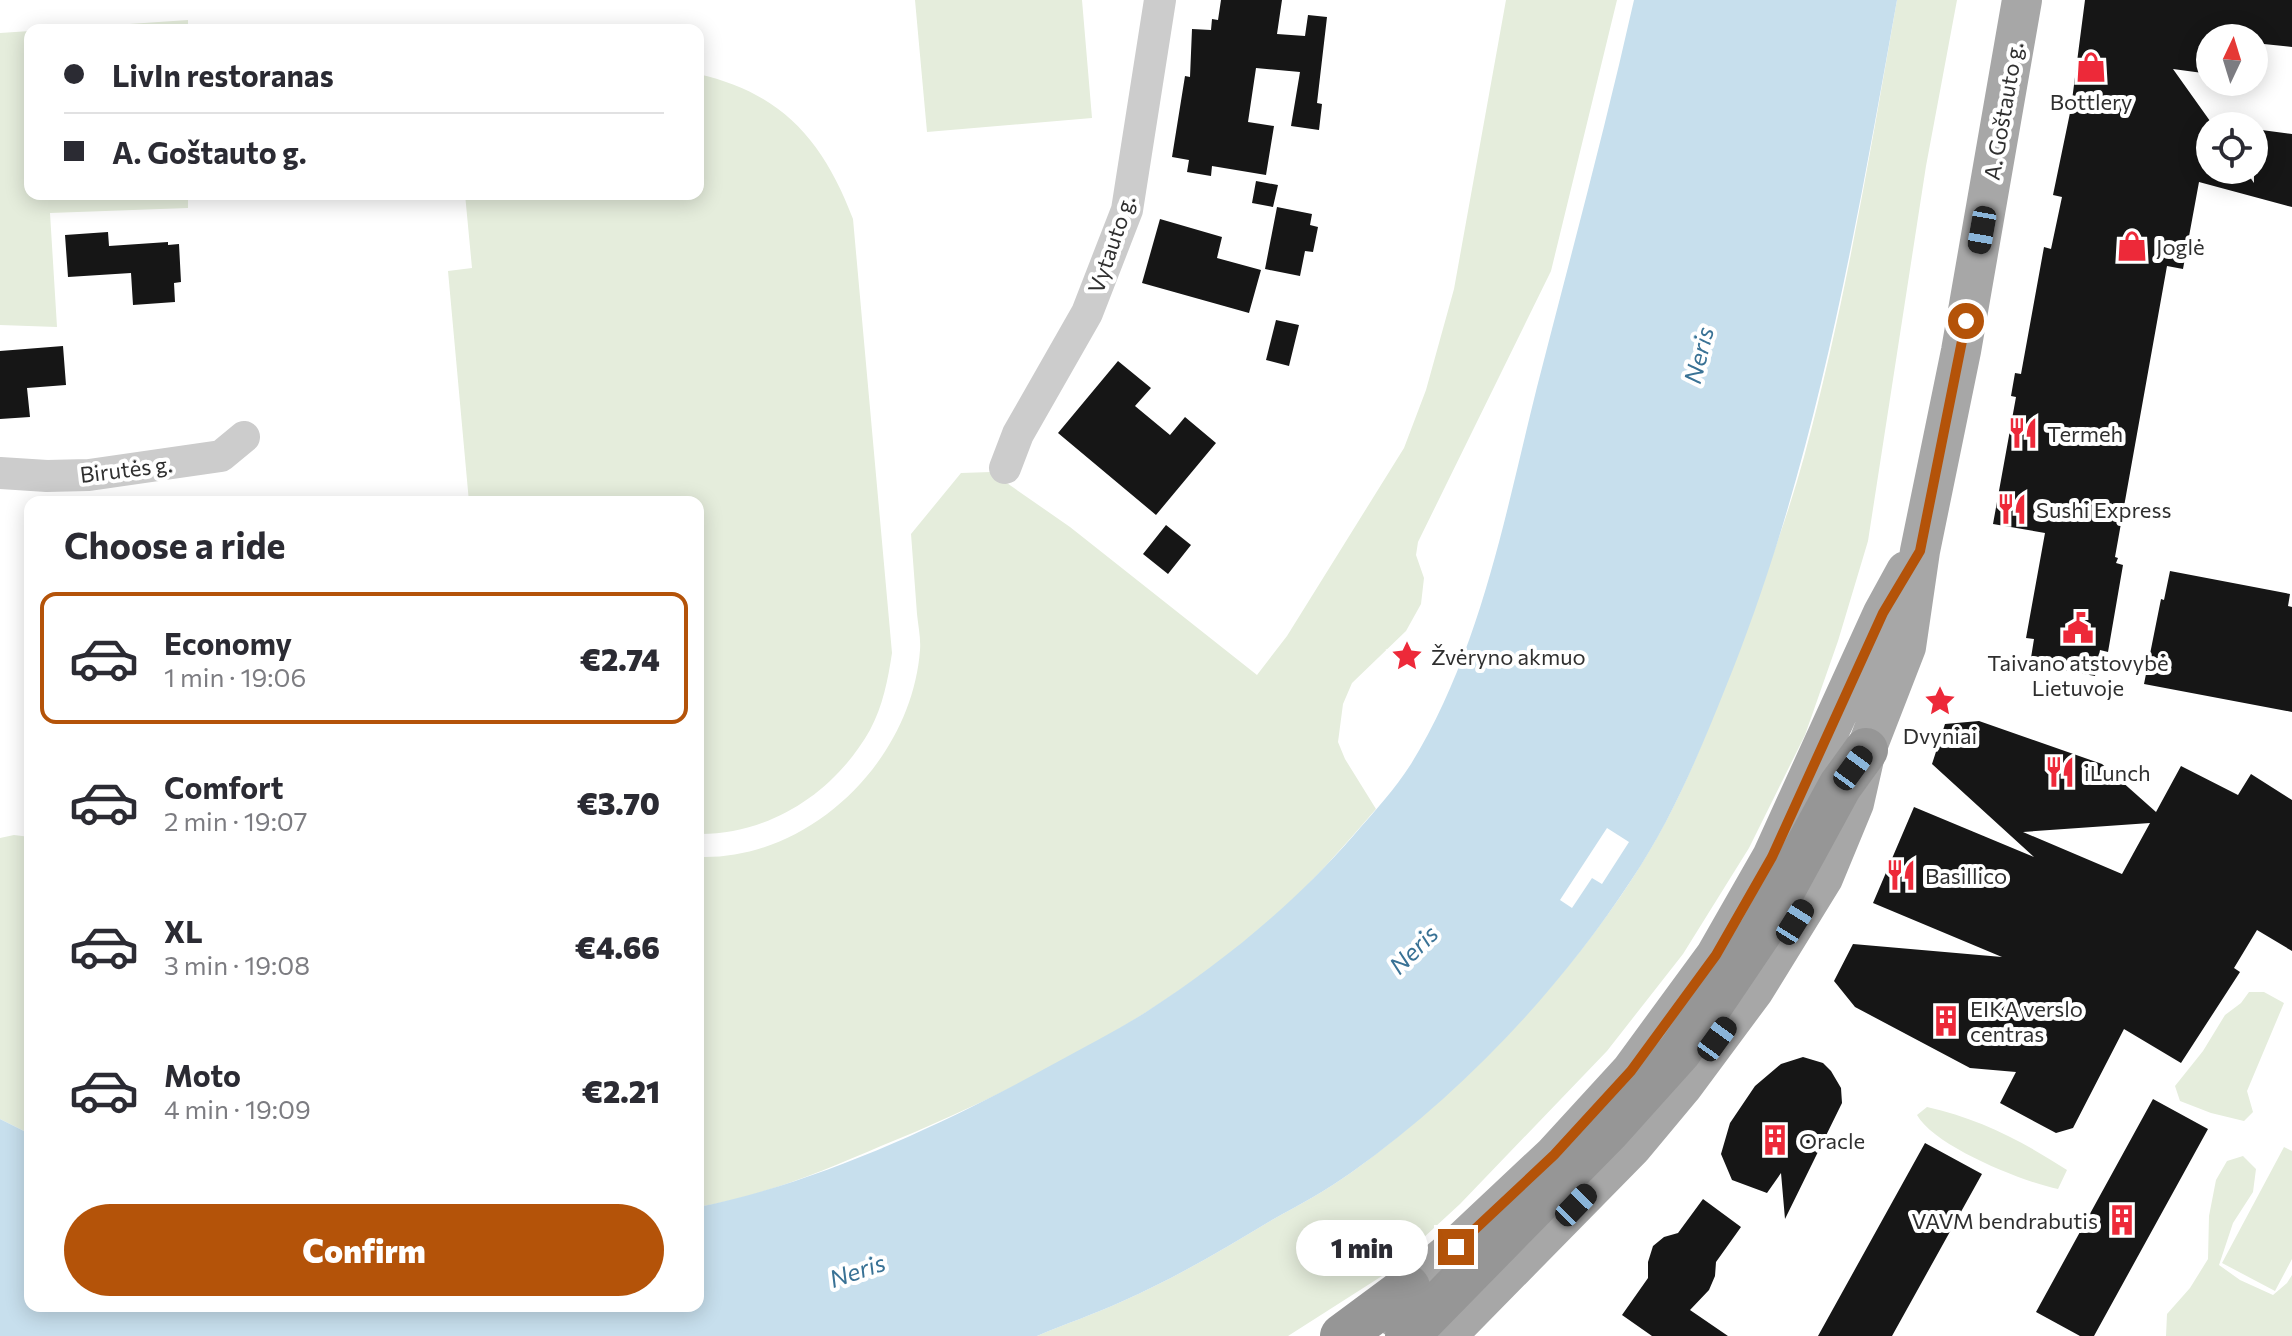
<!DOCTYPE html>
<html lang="en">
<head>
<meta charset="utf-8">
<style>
	:root { --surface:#fff; --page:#f2f2f3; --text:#2b2b33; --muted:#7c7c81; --line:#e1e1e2; --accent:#b45309 }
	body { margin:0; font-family:Commissioner,sans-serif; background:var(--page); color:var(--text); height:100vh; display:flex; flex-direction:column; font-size:30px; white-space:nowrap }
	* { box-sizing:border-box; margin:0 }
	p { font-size:26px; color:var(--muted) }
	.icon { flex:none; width:44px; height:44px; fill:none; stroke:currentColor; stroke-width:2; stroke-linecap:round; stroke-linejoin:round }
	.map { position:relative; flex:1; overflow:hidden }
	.drawer { position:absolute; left:24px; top:496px; width:680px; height:816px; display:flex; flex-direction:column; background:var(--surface); border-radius:16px; box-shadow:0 4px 20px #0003 }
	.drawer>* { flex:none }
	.guide { position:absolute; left:24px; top:24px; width:680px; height:176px; border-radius:16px; box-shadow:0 4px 20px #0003; display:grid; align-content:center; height:176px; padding:0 40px; background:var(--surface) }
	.needle { width:52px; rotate:4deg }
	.fabs { position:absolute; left:2196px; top:24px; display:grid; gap:16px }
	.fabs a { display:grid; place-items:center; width:72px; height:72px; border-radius:50%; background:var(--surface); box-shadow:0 4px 20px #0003; font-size:40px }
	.end { position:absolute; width:36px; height:36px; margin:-18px; border:10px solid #b45309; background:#fff; box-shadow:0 0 0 4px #fff }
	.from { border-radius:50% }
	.bubble { position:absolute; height:56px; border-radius:28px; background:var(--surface); box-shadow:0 4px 20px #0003; font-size:26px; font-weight:800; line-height:56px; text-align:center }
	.car { position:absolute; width:24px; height:48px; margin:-24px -12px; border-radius:10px; box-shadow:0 0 6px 2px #0007; background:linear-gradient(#222 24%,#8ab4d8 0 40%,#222 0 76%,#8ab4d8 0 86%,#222 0) }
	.guide b { display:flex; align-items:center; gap:28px; height:76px; font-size:30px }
	.guide b+b { border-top:2px solid var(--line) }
	.guide i { width:20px; height:20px; background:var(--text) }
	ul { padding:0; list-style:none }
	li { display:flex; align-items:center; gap:24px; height:132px; margin:0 16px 12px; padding:0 24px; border:4px solid transparent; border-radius:16px }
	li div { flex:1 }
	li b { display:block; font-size:30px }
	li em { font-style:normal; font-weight:800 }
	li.selected { border-color:var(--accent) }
	li>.icon { width:72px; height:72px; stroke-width:1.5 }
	h2 { padding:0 40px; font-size:36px; line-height:96px }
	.button { display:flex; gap:16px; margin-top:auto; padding:16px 40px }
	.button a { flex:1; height:92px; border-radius:48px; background:var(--accent); color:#fff; font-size:32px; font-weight:800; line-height:92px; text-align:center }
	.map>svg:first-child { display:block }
</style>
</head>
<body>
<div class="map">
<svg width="2292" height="1336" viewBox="0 0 2292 1336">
	<rect width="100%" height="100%" fill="#fff"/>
	<!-- green -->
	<path fill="#e5eddc" d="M915,0h167l10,118 -165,14z
		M1506,0h111l-66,271 -133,271 -2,13 8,23 -3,26 -15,27 -54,52 -9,21 -5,38 7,17 31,50c-32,37 -63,73 -100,106 -110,99 -258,175 -395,231 -58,25 -120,51 -183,61v-350c112,4 214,-97 222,-207 1,-12 -2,-25 -3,-36 -2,-27 -4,-54 -6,-80l50,-61 30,-1 79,55 187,148 30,-39 117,-188 22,-58 28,-101z
		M1897,0h60l-31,166 -58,375 -30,100 -33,94 -56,113 -66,106 -76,97 -147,153 -78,72 -94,60h-251c28,-12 58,-22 86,-35 52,-23 101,-52 149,-81 27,-15 55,-30 80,-48 105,-76 209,-184 280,-293 48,-73 80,-156 109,-238 23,-61 46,-122 63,-184 41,-151 66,-304 93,-457z
		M188,20v10h-147z
		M30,31v163h158v14l-138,5 7,114 -57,-2v-292z
		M698,74c84,19 125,66 155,145l39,434c-4,26 -9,53 -22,77 -35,62 -100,105 -172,104v-332h-229l-21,-231 24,-3 -7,-74h233z
		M14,835l16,2v297l-30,-15v-281z
		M2249,992h15l20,11 -37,88 6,21 -9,9 -33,-8 -31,-12 -5,-15 28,-35 22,-36 16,-12z
		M1927,1107c51,11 97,35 140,63l-9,19c-35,-7 -124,-43 -141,-74z
		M2284,1147l8,4v108l-17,32 -53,-28z
		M2243,1156l13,13 -3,23 -20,31 -14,42 21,15 33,15 14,-12 5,-8v61h-126l1,-22 23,-26 18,-29 1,-43 7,-36 11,-19z"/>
	<!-- water -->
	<path fill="#c7dfed" d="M1634,0h263c-42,234 -82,468 -172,689 -26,65 -54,132 -93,190 -73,112 -171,215 -280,293 -25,18 -53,33 -80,48 -48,29 -97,58 -149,81 -28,13 -58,23 -86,35h-1037v-217l30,15v172h668v-99c119,-23 255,-87 361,-146 29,-16 59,-31 87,-49 77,-50 147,-107 208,-177 20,-23 41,-46 57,-71 70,-114 94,-249 126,-377 33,-129 68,-257 97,-387z"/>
	<!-- pier -->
	<path fill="#fff" d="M1607,828l22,14 -27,42 -10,-6 -20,30 -12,-8z"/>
	<!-- building -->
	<path fill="#161616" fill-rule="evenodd" d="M1221,0h61l-5,34 28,2 3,-21 19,2 -10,86 5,1 -3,26 -28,-4 9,-54 -44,-4 -8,54 26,4 -8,49 -54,-9 -1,10 -24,-4 2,-12 -17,-3 13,-81 5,1 2,-48 19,1 1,-11 6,1z
		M2085,0h207v47l-38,-4v-5h-44v36l-37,-5 37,52v49h35l9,13v-54l38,5v73l-93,-25 -16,87 -16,-3 -52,291 3,1 -2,5 7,2 -15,87 -8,-2 -5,26 -65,-12 4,-25 -8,-1 19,-105 -52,-9 23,-127 -5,-1 4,-23 6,1 23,-127 7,2 11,-52 -9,-2 18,-87z
		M1256,181l22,4 -5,22 -21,-4z
		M1277,207l35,7 -2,11 8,2 -5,25 -8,-1 -5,25 -35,-7z
		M1160,219l62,18 -5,21 44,12 -12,43 -107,-30z
		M108,232l1,14 59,-4v3l11,-1 2,38 -7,1 1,19 -42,3 -2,-32 -63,4 -3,-42z
		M1276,320l23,5 -10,41 -23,-6z
		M63,346l3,39 -39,3 3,29 -30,2v-68z
		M1118,361l33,27 -16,18 35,29 15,-18 31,26 -60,72 -98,-82z
		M1166,525l25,20 -23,29 -25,-20z
		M2170,571l120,23 -2,12 4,1v105l-148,-28 17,-85 3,1z
		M1979,721l123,43 54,48 25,-46 57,29 13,-21 41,26v151l-35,-21 -23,38 6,4 -59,91 -57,-34 -51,99 -17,5 -56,-30 16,-31 -46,-4 -115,-61 -21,-26 19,-37 149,13 -129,-54 41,-96 120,50 -102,-93 13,-40zM2150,823l-28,51 -99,-42z
		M1803,1057l20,6 8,8 10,17 1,15 -57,116 -4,-46 -14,20 -35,-13 -11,-26 9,-31 25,-37 26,-22z
		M2153,1099l55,30 -114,207h-14l-44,-24z
		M1925,1143l57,31 -90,162h-74z
		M1703,1199l38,28 -25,35 -1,14 -6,14 -19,20 38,26h-76l-30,-21 26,-37v-16l5,-16 11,-9 14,-4z"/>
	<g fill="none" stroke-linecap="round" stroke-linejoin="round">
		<!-- minor -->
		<path stroke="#ccc" stroke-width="32" d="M1005,468l13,-34 69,-121 40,-103 33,-210
			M0,473l47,3 42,-1 132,-19 23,-19"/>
		<!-- major -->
		<path stroke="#a7a7a7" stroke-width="40" d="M1395,1317l13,-30 48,-40 98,-92 77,-84 85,-116 56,-98 111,-244 23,-42
			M1451,1336l6,-11 175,-178 50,-60 72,-97 69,-112 31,-75 12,-53 40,-103 14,-96 41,-200 61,-351"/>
		<!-- highway -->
		<path stroke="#969696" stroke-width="44" d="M1342,1336l66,-49
			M1407,1336l202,-206 71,-79 81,-120 79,-145 26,-36"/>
	</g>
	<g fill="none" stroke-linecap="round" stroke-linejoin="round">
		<!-- route -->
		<path stroke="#b45309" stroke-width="10" d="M1456,1247l98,-92 77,-84 85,-116 56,-98 111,-244 37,-62 46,-230"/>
	</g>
	<!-- icons -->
	<defs>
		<symbol id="shop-bare" viewBox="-9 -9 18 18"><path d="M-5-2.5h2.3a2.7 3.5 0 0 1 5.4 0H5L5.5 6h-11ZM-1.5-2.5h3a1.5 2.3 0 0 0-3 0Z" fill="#ed2939" stroke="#fff" stroke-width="2.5" paint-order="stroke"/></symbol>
		<symbol id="restaurant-bare" viewBox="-9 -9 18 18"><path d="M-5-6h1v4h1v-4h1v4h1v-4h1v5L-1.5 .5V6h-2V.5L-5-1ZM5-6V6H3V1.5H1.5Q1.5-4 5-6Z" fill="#ed2939" stroke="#fff" stroke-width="2.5" paint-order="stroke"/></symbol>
		<symbol id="civic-bare" viewBox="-9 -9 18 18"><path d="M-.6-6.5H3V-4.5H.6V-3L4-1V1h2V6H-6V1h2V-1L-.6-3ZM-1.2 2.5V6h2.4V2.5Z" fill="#ed2939" stroke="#fff" stroke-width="2.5" paint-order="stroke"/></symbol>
		<symbol id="sight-bare" viewBox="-9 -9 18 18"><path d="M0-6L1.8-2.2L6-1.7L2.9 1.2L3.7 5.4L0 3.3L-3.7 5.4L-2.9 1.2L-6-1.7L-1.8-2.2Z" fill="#ed2939" stroke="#fff" stroke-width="2.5" paint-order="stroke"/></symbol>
		<symbol id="building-bare" viewBox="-9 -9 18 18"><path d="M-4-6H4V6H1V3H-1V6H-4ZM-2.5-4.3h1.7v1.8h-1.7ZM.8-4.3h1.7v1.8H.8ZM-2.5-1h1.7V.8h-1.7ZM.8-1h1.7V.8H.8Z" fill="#ed2939" stroke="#fff" stroke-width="2.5" paint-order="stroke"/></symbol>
	</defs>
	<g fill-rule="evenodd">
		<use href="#shop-bare" x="2069" y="45" width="44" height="44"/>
		<use href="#shop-bare" x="2110" y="224" width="44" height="44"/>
		<use href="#restaurant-bare" x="2001" y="411" width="44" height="44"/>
		<use href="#restaurant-bare" x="1990" y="487" width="44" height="44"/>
		<use href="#civic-bare" x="2056" y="606" width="44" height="44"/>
		<use href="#sight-bare" x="1385" y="634" width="44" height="44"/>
		<use href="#sight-bare" x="1918" y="679" width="44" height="44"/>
		<use href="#restaurant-bare" x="2038" y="750" width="44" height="44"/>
		<use href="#restaurant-bare" x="1879" y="853" width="44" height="44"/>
		<use href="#building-bare" x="1924" y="999" width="44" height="44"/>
		<use href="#building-bare" x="1753" y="1118" width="44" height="44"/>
		<use href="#building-bare" x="2100" y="1198" width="44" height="44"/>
	</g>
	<g text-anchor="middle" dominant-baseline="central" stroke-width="8" stroke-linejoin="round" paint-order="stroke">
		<!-- poi labels -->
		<g font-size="22" fill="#2f2f2f" stroke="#fff" text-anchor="start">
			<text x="2091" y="101" text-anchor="middle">Bottlery</text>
			<text x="2156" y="246">Joglė</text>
			<text x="2047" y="433">Termeh</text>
			<text x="2036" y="509">Sushi Express</text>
			<text x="1431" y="656">Žvėryno akmuo</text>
			<text x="2078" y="662" text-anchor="middle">Taivano atstovybė<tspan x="2078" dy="25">Lietuvoje</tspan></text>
			<text x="1940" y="735" text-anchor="middle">Dvyniai</text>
			<text x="2084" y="772">iLunch</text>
			<text x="1925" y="875">Basillico</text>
			<text x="1970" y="1008">EIKA verslo<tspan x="1970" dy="25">centras</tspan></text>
			<text x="1799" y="1140">Oracle</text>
			<text x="2098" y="1220" text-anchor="end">VAVM bendrabutis</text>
		</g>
		<!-- street labels -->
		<g font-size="22" fill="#2f2f2f" stroke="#fff">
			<text transform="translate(2003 111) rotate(-80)">A. Goštauto g.</text>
			<text transform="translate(1111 244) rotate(-71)">Vytauto g.</text>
			<text transform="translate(126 469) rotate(-7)">Birutės g.</text>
		</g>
		<!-- water labels -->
		<g font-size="24" font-style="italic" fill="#397295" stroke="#fff">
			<text transform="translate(1698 355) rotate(-76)">Neris</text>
			<text transform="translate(1413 949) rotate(-45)">Neris</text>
			<text transform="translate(857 1270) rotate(-19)">Neris</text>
		</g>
	</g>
</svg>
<div class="fabs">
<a><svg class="needle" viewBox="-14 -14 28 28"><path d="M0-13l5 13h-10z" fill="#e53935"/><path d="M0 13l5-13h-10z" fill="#7c7c81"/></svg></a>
<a><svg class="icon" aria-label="locate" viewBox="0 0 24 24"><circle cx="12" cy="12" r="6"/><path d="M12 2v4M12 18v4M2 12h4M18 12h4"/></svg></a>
</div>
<i class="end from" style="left:1966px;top:321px"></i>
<i class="end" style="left:1456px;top:1247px"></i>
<div class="bubble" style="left:1296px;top:1220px;width:132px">1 min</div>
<i class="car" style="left:1982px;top:230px;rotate:190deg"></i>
<i class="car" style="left:1853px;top:768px;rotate:36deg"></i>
<i class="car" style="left:1795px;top:922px;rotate:32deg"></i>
<i class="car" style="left:1717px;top:1039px;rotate:36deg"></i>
<i class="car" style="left:1576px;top:1205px;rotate:44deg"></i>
<div class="guide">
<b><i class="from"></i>LivIn restoranas</b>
<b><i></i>A. Goštauto g.</b>
</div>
<section class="drawer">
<h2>Choose a ride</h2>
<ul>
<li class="selected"><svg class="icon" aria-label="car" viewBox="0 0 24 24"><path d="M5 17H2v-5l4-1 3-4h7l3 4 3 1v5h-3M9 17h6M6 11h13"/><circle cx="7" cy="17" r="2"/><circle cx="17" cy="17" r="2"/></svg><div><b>Economy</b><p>1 min · 19:06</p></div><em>€2.74</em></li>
<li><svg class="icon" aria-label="car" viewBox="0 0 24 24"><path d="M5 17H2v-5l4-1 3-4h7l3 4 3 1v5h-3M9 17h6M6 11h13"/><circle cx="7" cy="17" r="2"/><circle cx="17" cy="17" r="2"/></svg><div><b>Comfort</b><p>2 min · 19:07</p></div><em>€3.70</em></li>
<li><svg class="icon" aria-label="car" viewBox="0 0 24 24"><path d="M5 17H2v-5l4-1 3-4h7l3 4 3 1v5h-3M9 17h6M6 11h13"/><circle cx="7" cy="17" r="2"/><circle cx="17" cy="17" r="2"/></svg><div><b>XL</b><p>3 min · 19:08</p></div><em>€4.66</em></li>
<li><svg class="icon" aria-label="car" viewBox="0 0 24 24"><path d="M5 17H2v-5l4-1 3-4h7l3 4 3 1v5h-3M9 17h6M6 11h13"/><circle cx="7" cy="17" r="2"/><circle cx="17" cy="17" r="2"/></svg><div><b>Moto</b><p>4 min · 19:09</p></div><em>€2.21</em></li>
</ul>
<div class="button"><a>Confirm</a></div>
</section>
</div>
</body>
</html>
